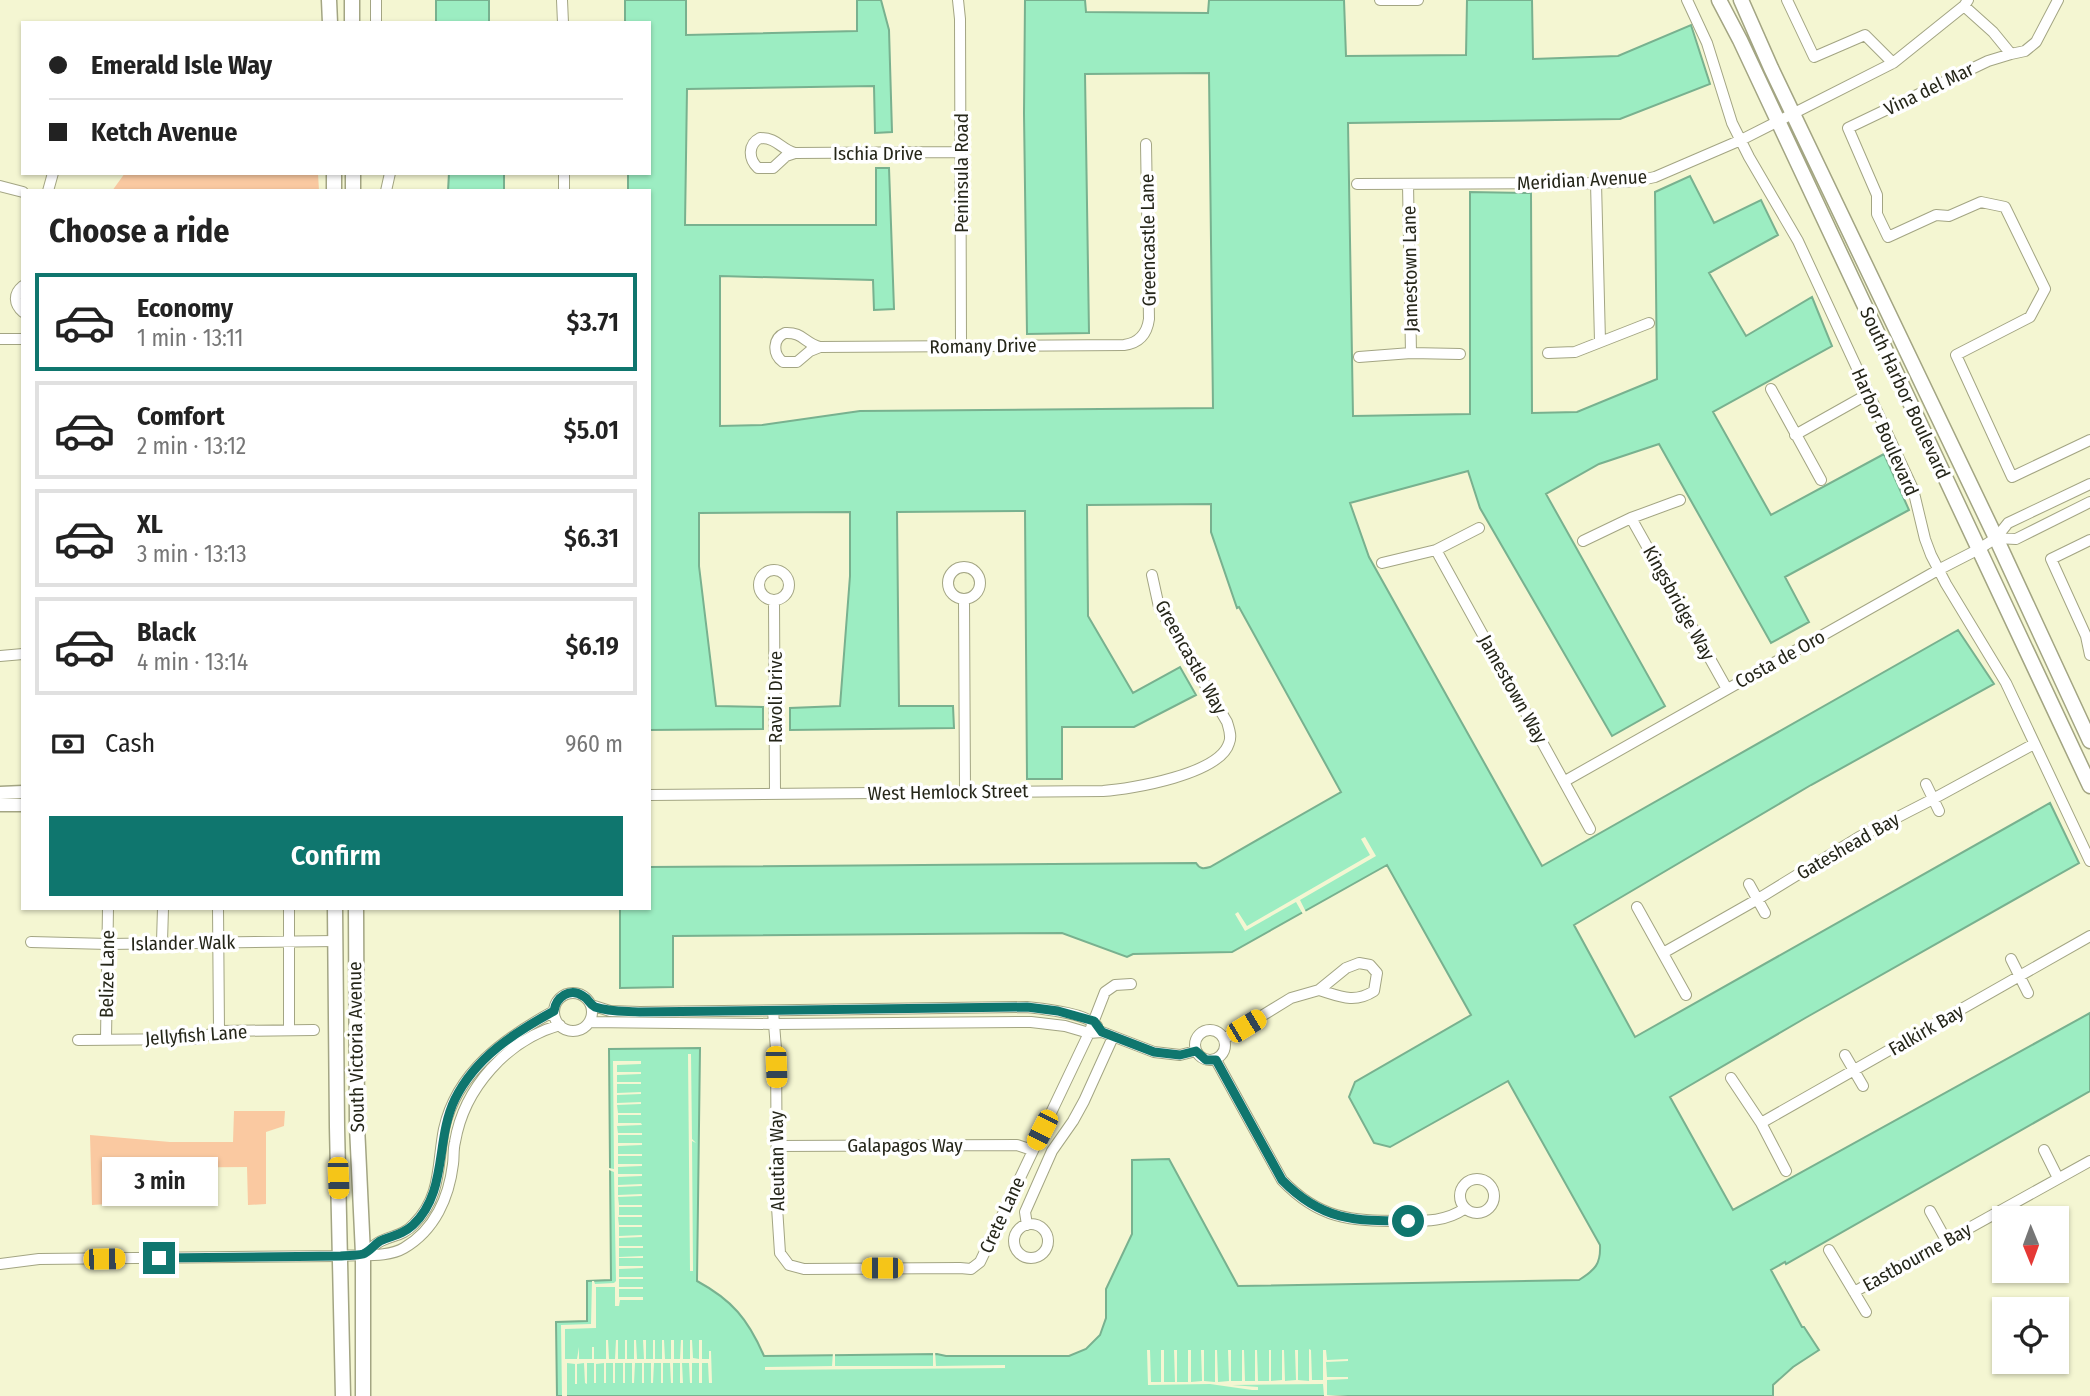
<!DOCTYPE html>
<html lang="en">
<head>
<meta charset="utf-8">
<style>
	:root { --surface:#fff; --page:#f2f2f2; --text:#222; --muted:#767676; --line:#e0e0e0; --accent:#0f766e }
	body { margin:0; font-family:"Fira Sans Condensed",sans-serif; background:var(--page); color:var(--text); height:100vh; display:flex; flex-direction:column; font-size:26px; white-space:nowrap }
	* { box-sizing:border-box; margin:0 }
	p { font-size:23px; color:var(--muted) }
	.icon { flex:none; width:38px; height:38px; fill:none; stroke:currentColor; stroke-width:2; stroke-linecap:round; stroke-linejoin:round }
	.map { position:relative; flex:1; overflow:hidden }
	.panel { position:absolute; left:21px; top:189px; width:630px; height:721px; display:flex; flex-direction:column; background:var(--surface); border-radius:0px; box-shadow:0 2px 5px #0004 }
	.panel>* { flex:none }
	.hud { position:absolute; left:21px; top:21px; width:630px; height:154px; border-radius:0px; box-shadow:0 2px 5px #0004; display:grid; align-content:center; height:154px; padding:0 28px; background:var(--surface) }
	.needle { width:46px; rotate:179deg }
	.fabs { position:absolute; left:1992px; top:1206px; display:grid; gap:14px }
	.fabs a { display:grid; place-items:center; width:77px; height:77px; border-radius:0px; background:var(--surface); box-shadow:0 2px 5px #0004; font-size:35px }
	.end { position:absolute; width:32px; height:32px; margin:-16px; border:9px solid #0f766e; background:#fff; box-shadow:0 0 0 4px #fff }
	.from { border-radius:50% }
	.bubble { position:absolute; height:49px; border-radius:0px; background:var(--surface); box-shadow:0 2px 5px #0004; font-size:23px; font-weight:600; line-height:49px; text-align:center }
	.car { position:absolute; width:21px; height:42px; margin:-21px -10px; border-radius:9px; box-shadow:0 0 5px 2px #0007; background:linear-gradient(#f5c518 24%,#345 0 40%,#f5c518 0 76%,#345 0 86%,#f5c518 0) }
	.hud b { display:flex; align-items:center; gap:24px; height:66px; font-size:26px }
	.hud b+b { border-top:2px solid var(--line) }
	.hud i { width:18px; height:18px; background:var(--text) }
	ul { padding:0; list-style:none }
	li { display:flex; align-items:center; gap:21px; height:98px; margin:0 14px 10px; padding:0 14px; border:4px solid var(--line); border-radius:0px }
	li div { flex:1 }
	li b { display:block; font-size:26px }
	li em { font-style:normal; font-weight:600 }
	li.active { border-color:var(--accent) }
	li>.icon { width:63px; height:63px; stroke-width:1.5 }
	h2 { padding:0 28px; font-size:32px; line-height:84px }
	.pay { display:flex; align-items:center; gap:18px; height:77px; padding:0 28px; font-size:26px }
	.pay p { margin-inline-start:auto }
	.action { display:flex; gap:14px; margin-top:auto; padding:14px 28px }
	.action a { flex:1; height:80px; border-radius:0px; background:var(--accent); color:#fff; font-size:28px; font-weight:600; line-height:80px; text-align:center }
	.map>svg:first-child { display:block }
</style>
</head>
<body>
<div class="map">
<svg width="2090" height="1396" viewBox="0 0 2090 1396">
	<rect width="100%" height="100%" fill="#f4f6d2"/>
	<!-- green -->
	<path fill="#fac9a1" d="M125,173h193l1,18h-207z
		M234,1111h51l-1,15 -18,6v72l-18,1 -1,-38 -115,1 -9,35 -31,2 -2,-70 80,7h63z"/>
	<!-- water -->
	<path fill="#9cedc2" stroke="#78b18f" stroke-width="2" d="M436,0h53v23h-53z
		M625,0h61v35l171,-4v-31h24l8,30 3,102 -17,1 -1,-47 -187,3 -2,136h191v-57h13l5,141 -20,1 -1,-30 -153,-4v150l42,-1 98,-14 353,-3 -4,-335 -124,1 4,259 -62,1 -3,-221 1,-113h60l1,12 122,1 1,-13h135l2,56 120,-1 1,-55h65l1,59 85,-3 73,-31 19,59 -90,35 -272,4 5,293 117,-2v-222l61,1 1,220 45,-1 80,-33 -2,-187 35,-16 24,47 47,-23 17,35 -69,38 37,63 66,-39 20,49 -119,66 58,103 113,-61 25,56 -124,67 24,45 -38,21 -112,-199 -60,20 -53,30 119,212 -53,30 -132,-228 -12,-37 -118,32 19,54 173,309 416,-236 36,54 -183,101 -237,140 61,112 415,-234 29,60 -272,154 -137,80 63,113 357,-197v78l-304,173 -1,-2 -14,8 31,57h2l15,23 -26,17 -20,18v11h-1216l-1,-74 31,-1v-40l24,-1 -2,-231 91,-1 -3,233c35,19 51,38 67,75l173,-2 9,2h123l17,-7 14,-14 6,-17v-29l26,-55v-74l37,-1 69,127 341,-6c16,-10 22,-16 21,-35l-92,-164 -118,66 -16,-4 -25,-46 6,-15 116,-67 -84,-150 -155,87 -99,2 -6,3 -65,-24 -389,3v51l-53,1v-80h29v-41l547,-4c4,6 7,6 14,4l131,-75 -102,-185 -2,1 -26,-76v-28l-124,1 1,111 45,77 47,-26 16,28 -62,32h-72v52h-35l-2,-268 -128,1 2,194h54l1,22 -164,2v-22l50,-2 10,-130v-64l-151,1v53l17,140 47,1v22l-114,1v-539h-21v-18h21v-150h-24z
		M449,173h55v18h-56z"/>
	<!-- pier -->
	<path fill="#f4f6d2" d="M1365,837l11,19 -76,44 7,14 -3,2 -8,-14 -51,29 -10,-17 3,-2 9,14 123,-71 -9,-16z
		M688,1054h3l1,85 4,4 -4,-2 1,130h-3z
		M613,1061h28v3l-24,1v7h24v2l-24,1v7h24v2h-24v9l24,-1v2l-24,1v8l24,-1v2l-24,1 1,8h23v2h-23v8h23l1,2 -25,1 1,7h24v2h-24v8h24v2l-24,1v8h24v2h-24v8h24v2l-24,1v7h24v2l-24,1v8l24,-1v2l-24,1v8l24,-1v2l-24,1 1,8h23v2h-23v8h23v2h-24l1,8h23v2h-23v9l23,-1v2l-23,1v8h24v2h-24v9l24,-1v2h-24v8h24v2l-24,1v8h24v2h-24v8h24v2h-24v8h24v3h-23l-1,6h-4v-19h-19v41l-31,1v30h12l2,-12v12h13v-12h2v12h12v-19h2l1,19h6l1,-19h2v19h7v-19h2v19h7v-19h2l1,19h7l-1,-19h3v19h7v-19h2v19h7v-19h2l1,19h6v-19h3v19h6l1,-19h2v19h7v-19h2l1,18 6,1v-19h3v19h7v-8h2l1,32h-3l-1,-20h-6v20h-3v-20h-7v20h-2l-1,-20h-7l1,20h-3v-20h-7v20h-2l-1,-20h-7v20h-2v-20h-7l-1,20h-2v-20h-7v20h-2v-20h-7l-1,20h-2v-20h-7v20h-2v-20h-8v20h-2v-20h-7v20h-2v-20l-8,1v19h-2v-20h-7v21l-2,-1 -1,-20 -7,1v20h-2v-20l-8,-1v33h-5l-1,-71 30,-1 1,-43h2l1,3 19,-1 2,-2 -2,-109 -5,-2v-2l5,1z
		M1309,1349l2,1 1,30h11v-30h3l1,10 21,-1v2l-22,1 1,15h21v2l-21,1v15l21,1h-24l-1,-12 -91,1 26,2v3h-6l-42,-6 -62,1 -1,-35h3l1,32h10v-32h3v32h11l-1,-32h3v32h11v-32h3v32l11,-1 -1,-31h3v31l11,1v-32h2l1,32 11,-1 -1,-31h3v31h11v-31h2l1,31h10v-31h2l1,31h11v-31h2v31l11,-1v-30h2l1,31 11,-1 -1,-30h3v30l11,1z
		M933,1351h2l1,15 69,-1v3l-240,2v-3l67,-1 1,-14h2v14h98z"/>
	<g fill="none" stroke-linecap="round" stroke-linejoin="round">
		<defs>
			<path id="minor" d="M562,0l1,23
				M958,0l2,19 1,327
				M1380,0h38
				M1687,0l20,43 25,80 17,34 49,84 115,248 12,50 6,16 15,29 60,99 84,178
				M1787,0l27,57 51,-22 28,28
				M1964,6l29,26 18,22 14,-3 11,-9 22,-42
				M376,23v-23
				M2011,54l-23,7 -140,67 29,67v19l11,23 48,-22 13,1 32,-14 24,5 40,82 -15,28 -74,38 56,122 78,-37
				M760,138c18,0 20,11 35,15l-9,3 -13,12h-15c-10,-9 -10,-24 2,-30z
				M795,153l165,-1
				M564,173v18
				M1596,183l4,158
				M1357,184l239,-1 40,-2 19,-4 86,-37 152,-77 71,-57 4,-6
				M1408,184l3,169
				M0,186l23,6
				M48,191l5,-18
				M386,191l4,-18
				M23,286c-10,8 -9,18 0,26
				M785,333c18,-1 19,10 35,14l-10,4 -13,11h-14c-11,-8 -10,-24 2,-29z
				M0,339h23
				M820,347l304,-2c15,-2 23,-11 25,-26l-3,-175
				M1548,353l27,-1 74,-29
				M1359,357l52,-4 49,1
				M1771,389l50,91
				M1795,435l73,-41
				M1631,518l96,171
				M1996,538l20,1 74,-37
				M2090,540l-39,19 35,77 4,19
				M1583,541l48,-23 49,-18
				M1436,550l154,279
				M1382,563l54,-13 43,-22
				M948 583a16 16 0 1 1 32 0a16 16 0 1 1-32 0Z
				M759 585a15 15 0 1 1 30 0a15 15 0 1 1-30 0Z
				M964,599l1,193
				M774,601l1,193
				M0,656l23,-2
				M1565,781l373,-211 41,-21 17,-11 12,-15 82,-39
				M1926,784l13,27
				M649,795l454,-4c29,-2 117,-17 126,-48 3,-7 0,-14 -2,-21l-68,-115 -7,-32
				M1749,884l16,29
				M1637,907l49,88
				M218,908l1,123
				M31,942l77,2 228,-3
				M162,942l1,-34
				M1663,953l95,-54 101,-62 74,-38 101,-55
				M2011,959l17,34
				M554 1012a19 19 0 1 1 38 0a19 19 0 1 1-38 0Z
				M591,1005l19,6 30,1 387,-5c17,2 60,6 70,19
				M773,1011l3,38 1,158 3,46 9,12 15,4 156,-1 11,1 9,-7 109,-229 16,-41 10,-7 16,-1
				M589,1022l185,2 257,-2 34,4 24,7 13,-1 52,20 26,3 16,-4
				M1195 1045a15 15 0 1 1 30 0a15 15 0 1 1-30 0Z
				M289,1030v-122
				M106,1039l2,-131
				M1224,1039l67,-41 28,-8 27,-22 13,-5 11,2 7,8 -3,18c-20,13 -35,5 -55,-1
				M78,1040l119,-1 22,-8 95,-1
				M1845,1055l18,31
				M1216,1060l66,120c37,39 68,41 119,41 23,0 44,1 63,-12
				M1731,1078l30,45 25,48
				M1761,1123l329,-187
				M777,1146l240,-1 15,5
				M2044,1150l14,28
				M1460 1196a17 17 0 1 1 34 0a17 17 0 1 1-34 0Z
				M1930,1211l16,29
				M1014 1241a17 17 0 1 1 34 0a17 17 0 1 1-34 0Z
				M1027,1225l-2,-13 27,-61 21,-30 11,-20 29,-64
				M1829,1250l37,62
				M363,1254c6,-4 12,-10 18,-13 12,-6 22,-5 33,-17 28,-28 23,-60 30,-95 13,-58 61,-91 110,-118
				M0,1264l39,-5 302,-3c20,-2 46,2 63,-8 31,-18 45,-51 49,-84 1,-7 0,-15 2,-22 9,-54 52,-102 105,-117
				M1854,1292l236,-131"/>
			<path id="tertiary" d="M0,793l23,-1
				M0,805h23"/>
			<path id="secondary" d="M329,0l1,23
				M1719,0l21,40 350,746
				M1741,0l30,68 225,470 94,203
				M352,23v-23
				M334,173v18
				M353,173v18
				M335,908l2,219 6,269
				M356,908l1,218 6,128v142"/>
		</defs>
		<!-- minor casing -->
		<use href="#minor" stroke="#a3a583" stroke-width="12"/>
		<!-- tertiary casing -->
		<use href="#tertiary" stroke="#a3a583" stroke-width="15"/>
		<!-- secondary casing -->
		<use href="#secondary" stroke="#a3a583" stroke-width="17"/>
		<!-- minor -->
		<use href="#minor" stroke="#fff" stroke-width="10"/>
		<!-- tertiary -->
		<use href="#tertiary" stroke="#fff" stroke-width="12"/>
		<!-- secondary -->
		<use href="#secondary" stroke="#fff" stroke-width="14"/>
	</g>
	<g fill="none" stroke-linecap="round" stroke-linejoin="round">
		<!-- route -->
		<path stroke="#0f766e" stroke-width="9" d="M159,1258l182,-2c7,-1 15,0 22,-2 6,-2 11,-9 17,-13 12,-6 21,-5 33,-16 35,-33 22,-85 42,-126 21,-42 59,-66 99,-88 2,-14 16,-24 29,-15 6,3 6,8 12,11 14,5 30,4 45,5l387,-5 31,4 36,10 8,11 52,20 26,3 16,-4 10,9h10l66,120c40,41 72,41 126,41"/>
	</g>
	<g text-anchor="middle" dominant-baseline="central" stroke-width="7" stroke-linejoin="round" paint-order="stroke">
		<!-- street labels -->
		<g font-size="19" fill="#252619" stroke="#fff">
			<text transform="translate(1929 89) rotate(-26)">Vina del Mar</text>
			<text x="878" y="153">Ischia Drive</text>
			<text transform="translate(961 173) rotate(-90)">Peninsula Road</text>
			<text transform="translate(1582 180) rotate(-3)">Meridian Avenue</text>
			<text transform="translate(1148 240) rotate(-91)">Greencastle Lane</text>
			<text transform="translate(1410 269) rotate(-91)">Jamestown Lane</text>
			<text transform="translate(983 346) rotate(-1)">Romany Drive</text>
			<text transform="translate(1905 393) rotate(65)">South Harbor Boulevard</text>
			<text transform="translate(1885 432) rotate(66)">Harbor Boulevard</text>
			<text transform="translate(1679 603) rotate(61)">Kingsbridge Way</text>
			<text transform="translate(1191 657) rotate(61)">Greencastle Way</text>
			<text transform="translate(1780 659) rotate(-29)">Costa de Oro</text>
			<text transform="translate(1513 689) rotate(61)">Jamestown Way</text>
			<text transform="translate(775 697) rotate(-90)">Ravoli Drive</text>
			<text transform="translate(948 792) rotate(-1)">West Hemlock Street</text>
			<text transform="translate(1848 846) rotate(-30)">Gateshead Bay</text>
			<text transform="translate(183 943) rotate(-1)">Islander Walk</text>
			<text transform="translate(107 974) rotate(-89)">Belize Lane</text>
			<text transform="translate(1926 1030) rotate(-30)">Falkirk Bay</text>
			<text transform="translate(196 1035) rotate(-4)">Jellyfish Lane</text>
			<text transform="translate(356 1047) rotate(-91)">South Victoria Avenue</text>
			<text x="905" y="1145">Galapagos Way</text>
			<text transform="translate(777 1161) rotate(-91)">Aleutian Way</text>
			<text transform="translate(1002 1215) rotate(-65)">Crete Lane</text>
			<text transform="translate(1917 1257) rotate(-29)">Eastbourne Bay</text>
		</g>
	</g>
</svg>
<div class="fabs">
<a><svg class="needle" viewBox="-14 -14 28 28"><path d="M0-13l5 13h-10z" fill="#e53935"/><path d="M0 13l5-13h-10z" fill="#767676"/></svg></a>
<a><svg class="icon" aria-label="locate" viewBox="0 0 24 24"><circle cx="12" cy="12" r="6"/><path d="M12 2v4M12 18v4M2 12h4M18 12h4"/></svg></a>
</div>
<i class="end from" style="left:1408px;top:1221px"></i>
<i class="end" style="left:159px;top:1258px"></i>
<div class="bubble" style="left:102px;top:1157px;width:116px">3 min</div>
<i class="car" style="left:1246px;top:1026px;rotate:59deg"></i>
<i class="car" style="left:776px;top:1067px;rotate:178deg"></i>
<i class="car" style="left:1042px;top:1130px;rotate:207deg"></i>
<i class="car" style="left:338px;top:1178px;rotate:178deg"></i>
<i class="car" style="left:104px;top:1259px;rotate:89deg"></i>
<i class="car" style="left:882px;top:1268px;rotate:270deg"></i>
<div class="hud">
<b><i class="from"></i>Emerald Isle Way</b>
<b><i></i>Ketch Avenue</b>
</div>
<section class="panel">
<h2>Choose a ride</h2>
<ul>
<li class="active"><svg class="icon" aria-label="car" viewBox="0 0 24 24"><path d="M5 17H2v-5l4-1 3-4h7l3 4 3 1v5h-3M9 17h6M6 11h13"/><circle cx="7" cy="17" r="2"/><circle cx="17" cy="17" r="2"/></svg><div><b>Economy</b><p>1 min · 13:11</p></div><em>$3.71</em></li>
<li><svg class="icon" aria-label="car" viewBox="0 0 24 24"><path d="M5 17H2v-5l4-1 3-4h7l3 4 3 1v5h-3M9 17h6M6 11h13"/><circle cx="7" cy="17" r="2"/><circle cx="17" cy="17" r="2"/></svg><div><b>Comfort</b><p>2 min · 13:12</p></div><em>$5.01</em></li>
<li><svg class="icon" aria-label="car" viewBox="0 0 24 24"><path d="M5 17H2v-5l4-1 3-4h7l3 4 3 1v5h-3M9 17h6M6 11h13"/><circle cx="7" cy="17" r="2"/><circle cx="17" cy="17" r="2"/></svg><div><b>XL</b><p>3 min · 13:13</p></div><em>$6.31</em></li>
<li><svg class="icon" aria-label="car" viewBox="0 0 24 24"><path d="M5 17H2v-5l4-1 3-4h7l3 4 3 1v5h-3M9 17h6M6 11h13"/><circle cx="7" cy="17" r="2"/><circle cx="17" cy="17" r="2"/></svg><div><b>Black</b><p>4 min · 13:14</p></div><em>$6.19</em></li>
</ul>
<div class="pay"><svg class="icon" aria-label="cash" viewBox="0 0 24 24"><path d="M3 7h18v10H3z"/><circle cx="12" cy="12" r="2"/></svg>Cash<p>960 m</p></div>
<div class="action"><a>Confirm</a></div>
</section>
</div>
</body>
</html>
